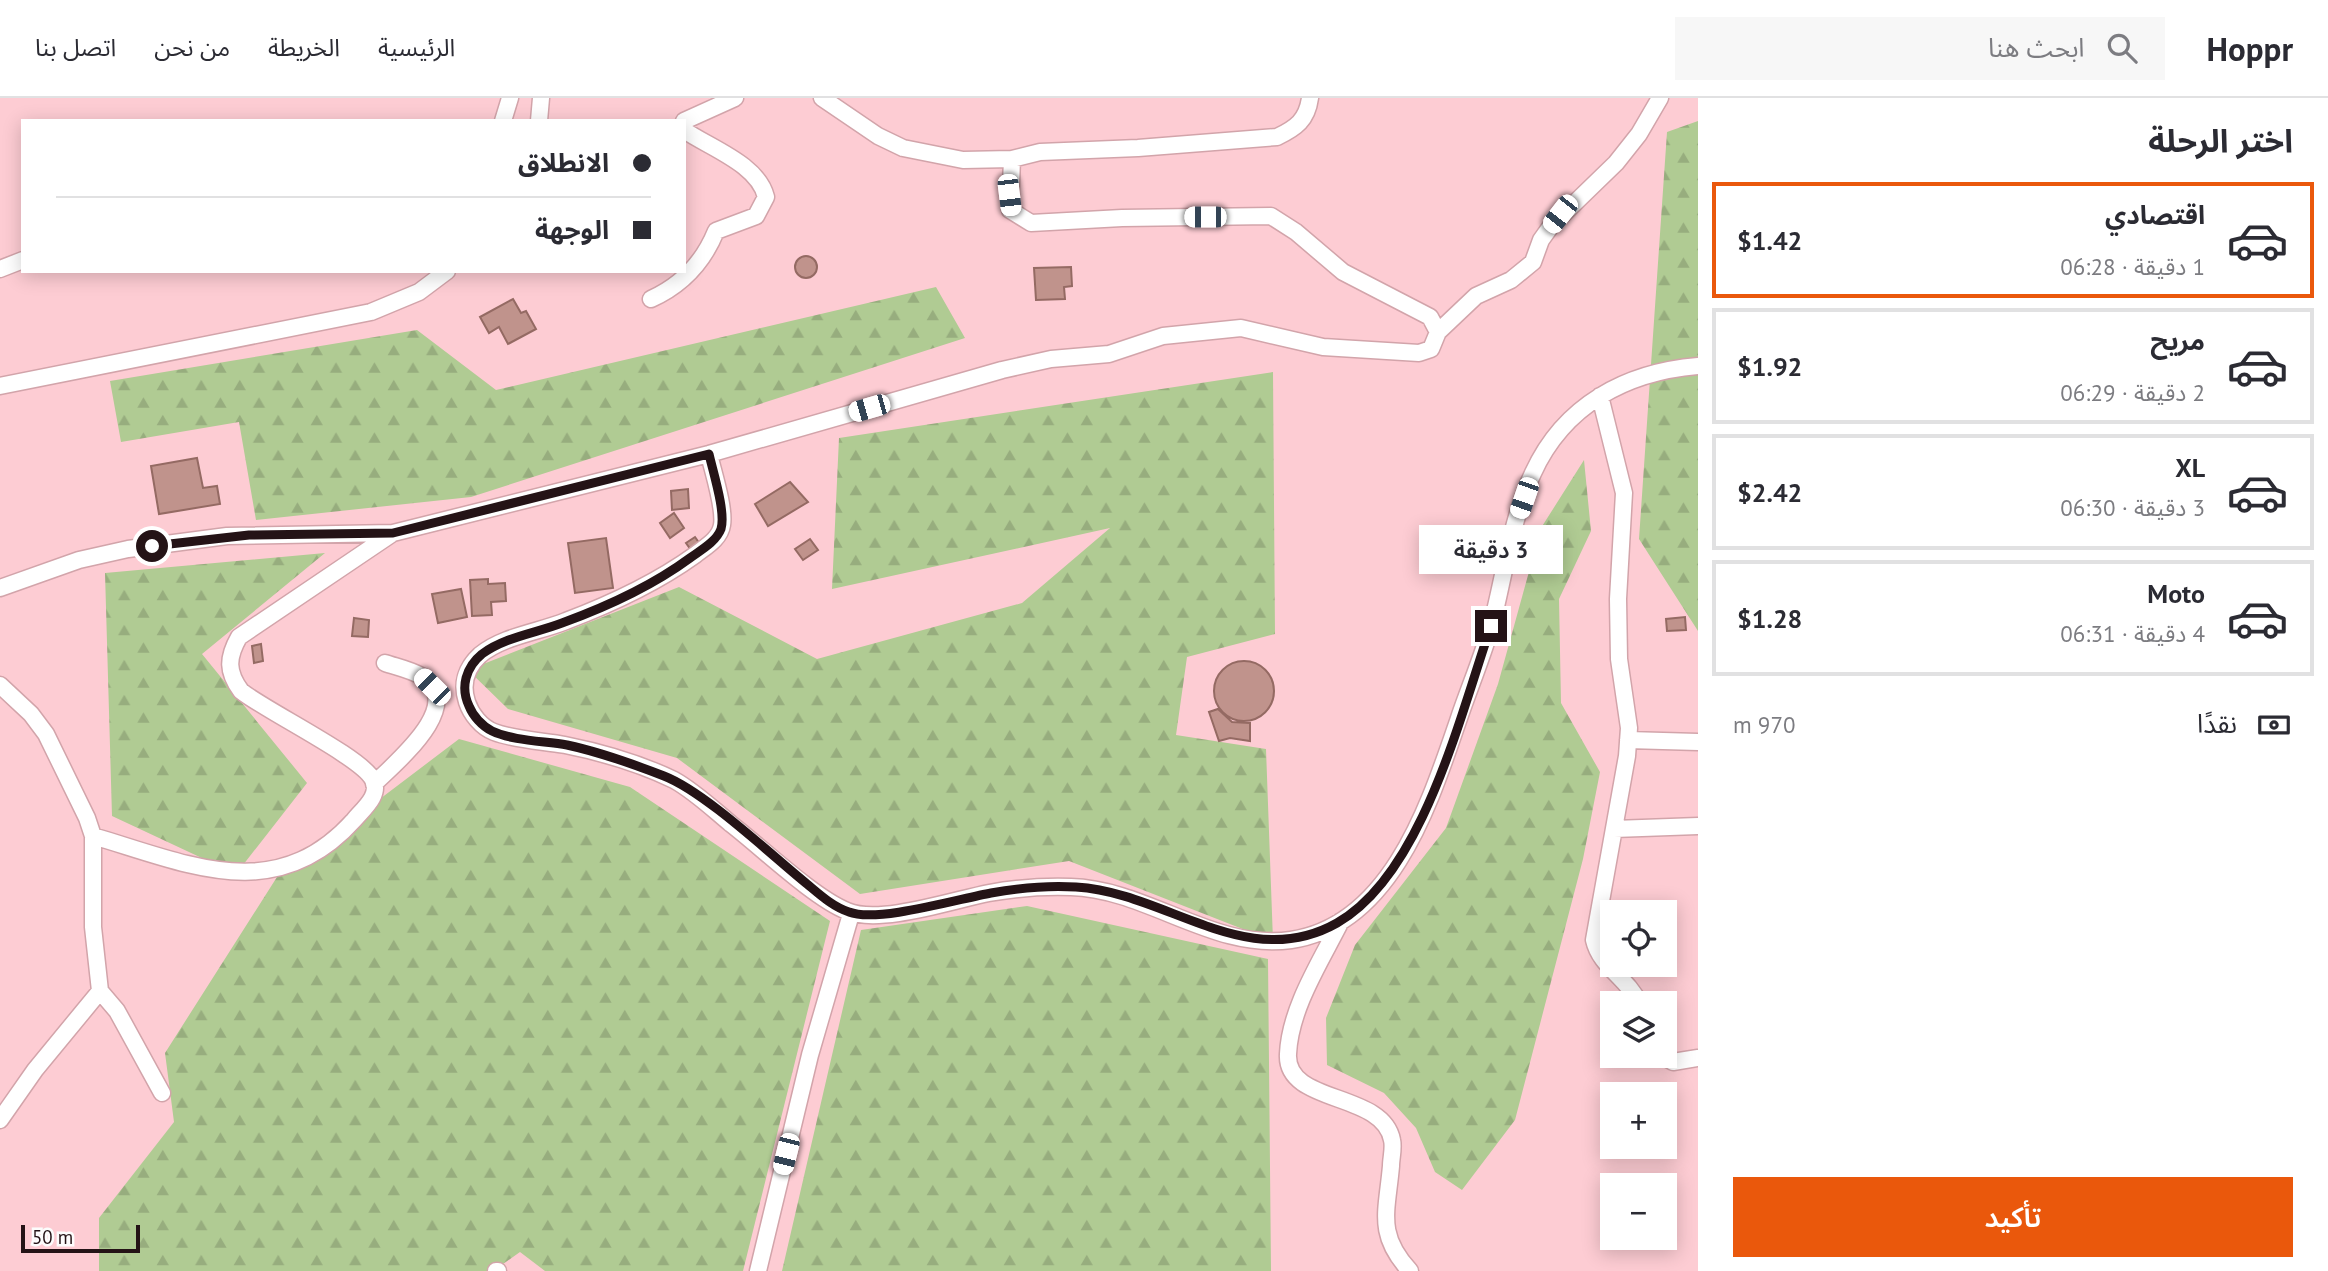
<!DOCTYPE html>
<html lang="ar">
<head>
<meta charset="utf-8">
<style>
	:root { --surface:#fff; --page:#f7f7f7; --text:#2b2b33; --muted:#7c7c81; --line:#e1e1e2; --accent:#ea580c }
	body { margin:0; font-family:"PT Sans","Noto Sans Arabic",sans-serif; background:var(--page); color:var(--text); direction:rtl; height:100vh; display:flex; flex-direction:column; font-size:26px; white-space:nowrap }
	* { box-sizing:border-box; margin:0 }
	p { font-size:23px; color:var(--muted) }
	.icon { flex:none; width:38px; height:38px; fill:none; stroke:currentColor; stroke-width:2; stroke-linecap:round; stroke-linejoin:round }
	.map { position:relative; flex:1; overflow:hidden; direction:ltr }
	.sheet { display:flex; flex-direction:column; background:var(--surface); width:630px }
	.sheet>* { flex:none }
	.top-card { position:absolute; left:21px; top:21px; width:665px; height:154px; border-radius:0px; box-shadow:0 4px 18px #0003; direction:rtl; display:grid; align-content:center; height:154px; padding:0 35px; background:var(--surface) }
	.buttons { position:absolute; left:1600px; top:802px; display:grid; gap:14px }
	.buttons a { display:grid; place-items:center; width:77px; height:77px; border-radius:0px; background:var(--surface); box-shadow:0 4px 18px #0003; font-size:35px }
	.scale { position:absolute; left:21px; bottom:18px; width:119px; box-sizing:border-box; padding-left:7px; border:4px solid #241316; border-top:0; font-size:19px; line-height:24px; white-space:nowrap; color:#241316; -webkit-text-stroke:5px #fcfcfc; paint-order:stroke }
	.end { position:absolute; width:32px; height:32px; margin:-16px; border:9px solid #241316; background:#fff; box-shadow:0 0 0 4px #fff }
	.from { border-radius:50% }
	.bubble { position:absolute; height:49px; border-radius:0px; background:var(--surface); box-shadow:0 4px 18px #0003; font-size:23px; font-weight:600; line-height:49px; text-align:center; direction:rtl }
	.car { position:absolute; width:21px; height:42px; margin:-21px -10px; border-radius:9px; box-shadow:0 0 5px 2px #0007; background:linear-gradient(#fff 24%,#345 0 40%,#fff 0 76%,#345 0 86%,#fff 0) }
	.top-card b { display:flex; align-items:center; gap:24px; height:66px; font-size:26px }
	.top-card b+b { border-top:2px solid var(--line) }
	.top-card i { width:18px; height:18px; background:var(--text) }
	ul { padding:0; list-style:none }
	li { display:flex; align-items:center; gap:21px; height:116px; margin:0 14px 10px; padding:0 21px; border:4px solid var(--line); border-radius:0px }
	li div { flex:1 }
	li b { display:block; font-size:26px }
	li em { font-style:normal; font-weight:600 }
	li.current { border-color:var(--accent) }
	li>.icon { width:63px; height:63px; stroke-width:1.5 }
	h2 { padding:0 35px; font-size:32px; line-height:84px }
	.pay { display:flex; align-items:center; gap:18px; height:77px; padding:0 35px; font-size:26px }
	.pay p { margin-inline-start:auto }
	.button { display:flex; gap:14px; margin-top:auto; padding:14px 35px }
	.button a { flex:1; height:80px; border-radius:0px; background:var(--accent); color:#fff; font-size:28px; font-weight:600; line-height:80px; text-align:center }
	header { display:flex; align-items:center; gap:42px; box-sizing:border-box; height:98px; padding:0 35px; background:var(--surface); border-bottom:2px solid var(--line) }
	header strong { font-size:33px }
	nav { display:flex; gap:38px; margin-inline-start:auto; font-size:24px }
	.search { width:490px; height:63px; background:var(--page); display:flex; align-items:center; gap:18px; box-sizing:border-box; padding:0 24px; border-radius:0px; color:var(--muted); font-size:26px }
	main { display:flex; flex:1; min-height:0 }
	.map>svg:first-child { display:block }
</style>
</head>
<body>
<header>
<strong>Hoppr</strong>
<div class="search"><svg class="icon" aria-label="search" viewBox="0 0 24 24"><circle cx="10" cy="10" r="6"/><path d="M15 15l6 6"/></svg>ابحث هنا</div>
<nav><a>الرئيسية</a><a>الخريطة</a><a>من نحن</a><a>اتصل بنا</a></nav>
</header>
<main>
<section class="sheet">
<h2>اختر الرحلة</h2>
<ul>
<li class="current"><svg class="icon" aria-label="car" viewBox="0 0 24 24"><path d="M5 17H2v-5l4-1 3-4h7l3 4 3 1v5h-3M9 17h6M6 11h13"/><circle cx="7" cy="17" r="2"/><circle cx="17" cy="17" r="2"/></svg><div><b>اقتصادي</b><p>1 دقيقة · 06:28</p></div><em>$1.42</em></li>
<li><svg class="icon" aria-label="car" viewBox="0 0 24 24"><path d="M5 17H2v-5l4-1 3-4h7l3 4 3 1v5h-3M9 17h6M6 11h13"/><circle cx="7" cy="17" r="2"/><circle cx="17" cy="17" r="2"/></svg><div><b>مريح</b><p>2 دقيقة · 06:29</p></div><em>$1.92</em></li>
<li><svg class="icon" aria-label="car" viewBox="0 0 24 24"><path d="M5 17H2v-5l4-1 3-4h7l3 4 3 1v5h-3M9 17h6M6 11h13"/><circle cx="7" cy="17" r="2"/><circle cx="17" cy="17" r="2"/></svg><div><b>XL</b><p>3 دقيقة · 06:30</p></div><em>$2.42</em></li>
<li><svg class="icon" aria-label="car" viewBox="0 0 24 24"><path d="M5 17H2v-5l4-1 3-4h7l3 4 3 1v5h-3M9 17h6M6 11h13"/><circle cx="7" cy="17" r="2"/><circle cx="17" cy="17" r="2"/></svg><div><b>Moto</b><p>4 دقيقة · 06:31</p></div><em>$1.28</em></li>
</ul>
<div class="pay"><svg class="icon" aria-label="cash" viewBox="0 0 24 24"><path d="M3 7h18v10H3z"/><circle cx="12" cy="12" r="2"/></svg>نقدًا<p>970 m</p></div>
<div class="button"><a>تأكيد</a></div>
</section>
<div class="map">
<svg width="1698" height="1173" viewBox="0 0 1698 1173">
	<defs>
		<pattern id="forest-firs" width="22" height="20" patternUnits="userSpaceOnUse" patternTransform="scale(1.75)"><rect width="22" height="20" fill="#b0cb93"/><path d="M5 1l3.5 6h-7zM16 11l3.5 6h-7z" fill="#97ad7e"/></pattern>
	</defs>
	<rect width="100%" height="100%" fill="#fdccd3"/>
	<!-- forest -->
	<path fill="url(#forest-firs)" d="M1698,23v510l-59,-92 28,-407z
		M936,189l29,51 -494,159 -215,23 -17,-98 -118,20 -11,-61 307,-51 79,60z
		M1273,274l2,262 -88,23 -11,78 90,14 7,192 -204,-80 -209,33 -183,-136 -169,-49 -40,-39 211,-83 138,72 205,-56 88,-75 -278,61 7,-151z
		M1584,362l7,71 -32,68 2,104 39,69 -17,87 -68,261 -53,70 -27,-18 -19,-44 -32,-35 -57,-28 -1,-47 29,-73 91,-117 52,-144 43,-156z
		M325,455l-123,101 105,129 -71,91 -124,-58 -7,-243z
		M459,641l171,48 200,134 -87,350h-198l-25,-19 -27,19h-394v-53l75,-96 -9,-69 112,-176z
		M1027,808l241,53 3,312h-489l79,-341z"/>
	<!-- building -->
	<path fill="#c0938c" stroke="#946a63" stroke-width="2" d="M795 169a11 11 0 1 1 22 0a11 11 0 1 1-22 0Z
		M1071,169l1,19 -8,1 1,12 -29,1 -2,-32z
		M513,201l8,14 5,-2 10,18 -28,15 -9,-17 -10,6 -9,-16z
		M197,360l6,30 14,-2 3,18 -61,10 -8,-48z
		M790,384l18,20 -40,24 -13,-22z
		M688,391l1,19 -17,2 -1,-19z
		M674,415l10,15 -14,10 -10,-15z
		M695,439l7,10 -9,6 -7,-10z
		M606,440l7,50 -38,5 -7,-50z
		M810,441l8,11 -15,10 -8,-11z
		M488,481v5l17,-1 1,18 -15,1 1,13 -20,1 -2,-36z
		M461,491l6,28 -29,6 -6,-29z
		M1685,519l1,13 -19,1 -1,-12z
		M354,520l15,2 -1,17 -16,-1z
		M261,546l2,17 -9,2 -2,-17z
		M1214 593a30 30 0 1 1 60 0a30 30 0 1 1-60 0Z
		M1218,611l14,13 18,1v18l-20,-3 -11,3 -10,-29z"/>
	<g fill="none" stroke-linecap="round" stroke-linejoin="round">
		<defs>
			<path id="minor" d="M822,0l56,38 25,12 60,12 49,-1 28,-7 98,-4 139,-11c19,-9 30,-17 33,-39
				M503,23l7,-23
				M539,23l2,-23
				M684,23l51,-23
				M1012,61l-2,51 21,13 91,-5 149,-2 25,16 47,40 87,45 8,15
				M0,171l23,-9
				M651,201c31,-14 52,-36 65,-68l40,-15 10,-19c-8,-33 -56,-49 -82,-67
				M0,288l371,-74 48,-20 28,-21
				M1600,298l24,97 -6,106 1,60 10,69 -2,28 -33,184c6,27 34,38 45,63
				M709,356c4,18 16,54 13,71 -2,14 -17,22 -27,30 -39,28 -84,49 -129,66 -27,11 -63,15 -86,34 -14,13 -19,29 -13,47 4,12 14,25 27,30 21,8 49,9 71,13 35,7 76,19 109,35 20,11 39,29 57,44 30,23 83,74 116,87 33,14 106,-11 142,-18 28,-5 54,-7 82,-6 76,2 143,64 220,53 101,-15 139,-138 167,-219 11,-33 25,-65 34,-98 13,-50 19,-103 41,-150 31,-68 93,-101 165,-107
				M0,490l79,-28 49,-11 99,-13 166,-3 316,-79 293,-84 49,-11 58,-5 54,-18 78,-8 82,19 96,6 12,-4 7,-17 38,-36 35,-16 22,-18 8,-22 10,-14 65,-63 23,-29 21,-36
				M0,587l31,29 15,20 41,84 6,18v91l7,64 17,20 45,82
				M1628,642l70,2
				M374,686c21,-21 94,-80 47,-108 -10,-6 -24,-9 -36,-13
				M1614,731l84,-3
				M93,738c95,28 183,71 261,-16 9,-11 27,-25 19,-40 -10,-22 -107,-69 -132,-89 -14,-19 -14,-33 -2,-54l154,-104
				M1341,823c-20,40 -51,87 -53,133 -3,51 95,37 104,86 2,8 -1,18 -1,26 -4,46 -15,68 19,105
				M1660,957l13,7 25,-4
				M0,1022l35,-50 65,-79
				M496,1173h2
				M758,1173l52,-216 41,-141"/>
		</defs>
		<!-- minor casing -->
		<use href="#minor" stroke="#d2a4aa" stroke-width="19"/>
		<!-- minor -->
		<use href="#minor" stroke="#fff" stroke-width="16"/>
	</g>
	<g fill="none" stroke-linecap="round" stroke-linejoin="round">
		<!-- route -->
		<path stroke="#241316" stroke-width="9" d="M152,448l97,-11 144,-2 316,-79c4,18 17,58 12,75 -5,13 -20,21 -31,29 -38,28 -84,49 -128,65 -26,10 -57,14 -80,31 -16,13 -22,33 -13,52 4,10 13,20 23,25 21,10 52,10 75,14 33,7 66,19 97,31 41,16 106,78 143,108 12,10 26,23 42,28 28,11 109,-13 142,-19 28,-5 56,-8 85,-6 90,5 171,87 261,36 86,-49 123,-208 154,-297"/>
	</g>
</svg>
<div class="buttons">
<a><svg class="icon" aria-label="locate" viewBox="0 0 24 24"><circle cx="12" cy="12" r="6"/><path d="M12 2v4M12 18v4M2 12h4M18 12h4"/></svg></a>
<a><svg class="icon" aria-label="layers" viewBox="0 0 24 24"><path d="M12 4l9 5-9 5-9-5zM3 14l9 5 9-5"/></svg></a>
<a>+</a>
<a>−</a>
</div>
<div class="scale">50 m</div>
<i class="end from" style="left:152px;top:448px"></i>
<i class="end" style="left:1491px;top:528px"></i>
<div class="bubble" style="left:1419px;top:427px;width:144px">3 دقيقة</div>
<i class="car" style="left:1009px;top:97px;rotate:173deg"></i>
<i class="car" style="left:1560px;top:116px;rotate:218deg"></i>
<i class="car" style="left:1205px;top:119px;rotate:270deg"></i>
<i class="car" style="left:869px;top:310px;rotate:254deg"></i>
<i class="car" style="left:1524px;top:400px;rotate:199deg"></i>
<i class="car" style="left:432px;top:589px;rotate:315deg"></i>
<i class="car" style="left:786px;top:1056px;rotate:194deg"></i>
<div class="top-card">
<b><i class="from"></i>الانطلاق</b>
<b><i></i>الوجهة</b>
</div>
</div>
</main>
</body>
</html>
